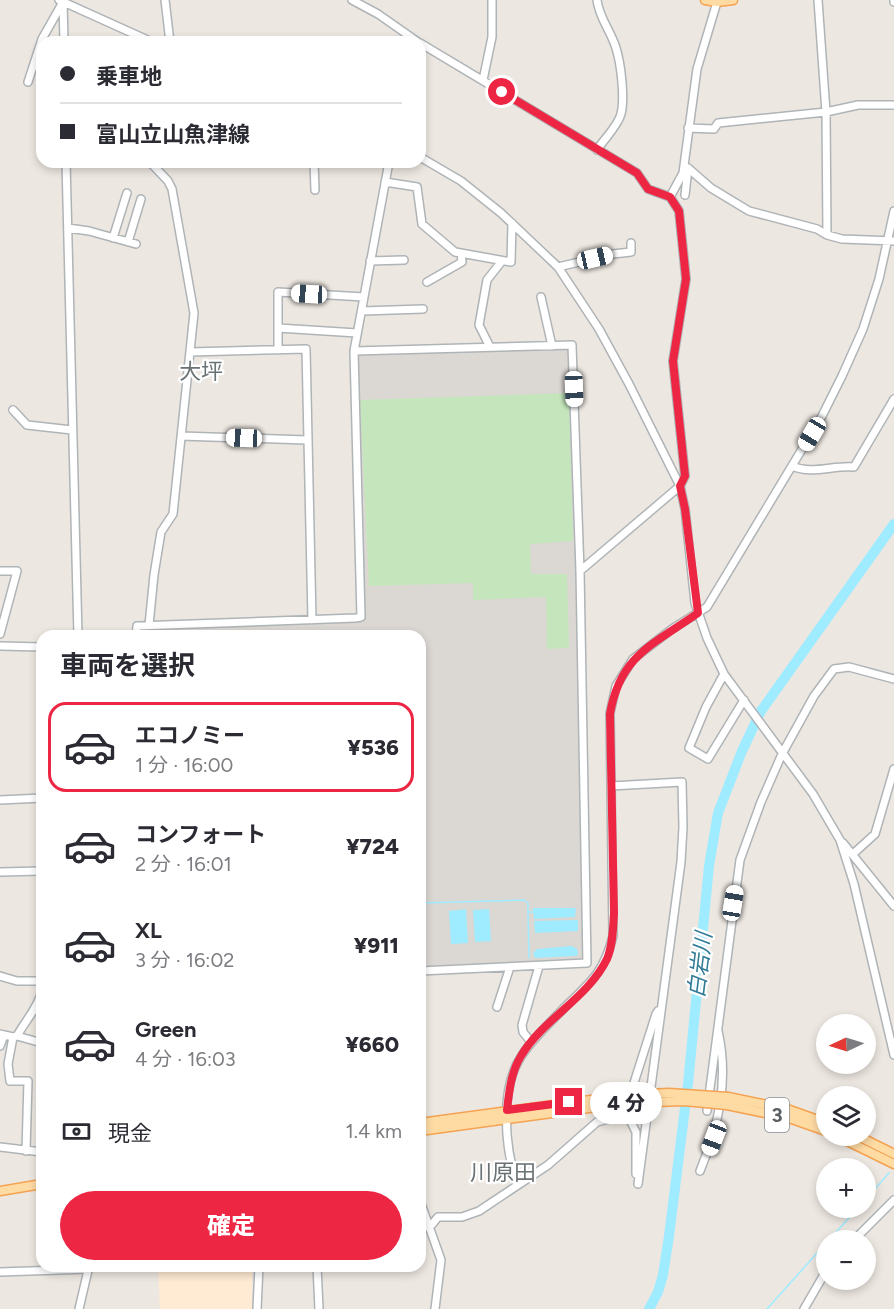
<!DOCTYPE html>
<html lang="ja">
<head>
<meta charset="utf-8">
<style>
	:root { --surface:#fff; --page:#f2f2f3; --text:#2b2b33; --muted:#7c7c81; --line:#e1e1e2; --accent:#ed2644 }
	body { margin:0; font-family:Figtree,"Noto Sans JP",sans-serif; background:var(--page); color:var(--text); height:100vh; display:flex; flex-direction:column; font-size:22px; white-space:nowrap }
	* { box-sizing:border-box; margin:0 }
	p { font-size:20px; color:var(--muted) }
	.icon { flex:none; width:33px; height:33px; fill:none; stroke:currentColor; stroke-width:2; stroke-linecap:round; stroke-linejoin:round }
	.map { position:relative; flex:1; overflow:hidden }
	.details { position:absolute; left:36px; top:630px; width:390px; height:642px; display:flex; flex-direction:column; background:var(--surface); border-radius:18px; box-shadow:0 3px 9px #0003 }
	.details>* { flex:none }
	.top-card { position:absolute; left:36px; top:36px; width:390px; height:132px; border-radius:18px; box-shadow:0 3px 9px #0003; display:grid; align-content:center; height:132px; padding:0 24px; background:var(--surface) }
	.needle { width:39px; rotate:266deg }
	.tools { position:absolute; left:816px; top:1014px; display:grid; gap:12px }
	.tools a { display:grid; place-items:center; width:60px; height:60px; border-radius:50%; background:var(--surface); box-shadow:0 3px 9px #0003; font-size:30px }
	.end { position:absolute; width:27px; height:27px; margin:-14px; border:8px solid #ed2644; background:#fff; box-shadow:0 0 0 3px #fff }
	.from { border-radius:50% }
	.bubble { position:absolute; height:42px; border-radius:21px; background:var(--surface); box-shadow:0 3px 9px #0003; font-size:20px; font-weight:800; line-height:42px; text-align:center }
	.car { position:absolute; width:18px; height:36px; margin:-18px -9px; border-radius:8px; box-shadow:0 0 4px 2px #0007; background:linear-gradient(#fff 24%,#345 0 40%,#fff 0 76%,#345 0 86%,#fff 0) }
	.top-card b { display:flex; align-items:center; gap:21px; height:57px; font-size:22px }
	.top-card b+b { border-top:2px solid var(--line) }
	.top-card i { width:15px; height:15px; background:var(--text) }
	ul { padding:0; list-style:none }
	li { display:flex; align-items:center; gap:18px; height:90px; margin:0 12px 9px; padding:0 12px; border:3px solid transparent; border-radius:18px }
	li div { flex:1 }
	li b { display:block; font-size:22px }
	li em { font-style:normal; font-weight:800 }
	li.selected { border-color:var(--accent) }
	li>.icon { width:54px; height:54px; stroke-width:1.5 }
	h2 { padding:0 24px; font-size:27px; line-height:72px }
	.pay { display:flex; align-items:center; gap:15px; height:66px; padding:0 24px; font-size:22px }
	.pay p { margin-inline-start:auto }
	.button { display:flex; gap:12px; margin-top:auto; padding:12px 24px }
	.button a { flex:1; height:69px; border-radius:36px; background:var(--accent); color:#fff; font-size:24px; font-weight:800; line-height:69px; text-align:center }
	.map>svg:first-child { display:block }
</style>
</head>
<body>
<div class="map">
<svg width="894" height="1309" viewBox="0 0 894 1309">
	<rect width="100%" height="100%" fill="#ede7e1"/>
	<!-- commercial -->
	<path fill="#ffebd4" d="M158,1266h94v43h-92z"/>
	<!-- industrial -->
	<path fill="#dbd7d3" d="M570,348l10,350 4,263 -164,6v-331h-279v-7l218,-7 6,-4 -8,-264z"/>
	<!-- green -->
	<path fill="#c5e6bc" d="M569,393l4,148 -43,3 1,30h36l2,74 -22,1 -1,-52 -73,3v-17l-104,3 -9,-186z"/>
	<!-- water -->
	<path fill="#9febff" d="M533,908h43l-1,9 -41,2z
		M466,909l2,34 -17,1 -2,-33z
		M489,909l2,32 -16,1 -2,-32z
		M578,920v11l-43,2 -1,-12z
		M572,946l5,3 1,6 -3,1 -40,2 -2,-5 4,-4z"/>
	<g fill="none" stroke-linecap="round" stroke-linejoin="round">
		<!-- stream -->
		<path stroke="#9febff" stroke-width="1.5" d="M420,903l104,-3 4,3v9
			M529,958l-1,-46h6
			M866,1199l23,-26
			M829,1240l29,-32
			M767,1309l59,-66"/>
		<!-- river -->
		<path stroke="#9febff" stroke-width="10" d="M649,1309l9,-17 5,-17 6,-39 19,-152 21,-218 9,-53 24,-62 19,-40 133,-187"/>
		<defs>
			<path id="minor" d="M59,0l93,42
				M165,0l5,42
				M352,0l26,14 40,28
				M597,0c2,18 14,31 19,48 5,16 9,50 5,66 -3,12 -17,25 -24,36
				M818,0l8,112 1,123
				M894,0v2
				M63,3l1,39
				M420,43l217,130 11,16 22,8
				M483,80l9,-43v-37
				M28,82l14,-43 21,-37
				M688,128l26,1 4,-6 108,-11 32,-7h36
				M420,157l41,24 40,32 57,54 41,62 30,55 51,102 5,23 10,94 12,35 17,36 89,120 27,46 14,44 40,171
				M66,162l12,474
				M314,162l1,28
				M688,168l23,20 38,23 68,18 10,6 15,4 52,2
				M385,182l32,5 5,37 33,28 56,10 1,-39
				M685,195l3,-27
				M68,228l21,3 47,13
				M113,238l14,-45
				M128,242l13,-43
				M370,261l34,-1
				M558,267l55,-13 18,-2v-9
				M427,282l35,-20 -1,-9
				M541,297l11,49
				M362,311l61,-2
				M278,328l79,5
				M490,347l-11,-22 8,-45 15,-19
				M278,350v-58l86,5
				M354,351l218,-6 8,226 7,392 -167,8
				M190,352l116,-3 6,271
				M13,410l14,15 45,5
				M181,436l126,4
				M792,466c20,9 41,-1 62,1l40,-68
				M0,571h17l-17,63
				M580,571l100,-85 5,-10 -12,-115 13,-82 -7,-68 -9,-14 13,-24 14,-104 20,-67
				M149,625l5,-50 7,-43 12,-18 21,-201 -22,-124 -4,-8 -18,-19
				M136,636l1,-10 218,-8 6,-1 -7,-266 35,-189
				M0,646l42,1
				M724,674l-18,33 -17,41 19,11 36,-59
				M611,786l71,-4 1,45 -2,35 -43,322
				M0,800l42,-2
				M843,843l51,63
				M853,854l22,-20 19,-65
				M0,872l42,-1
				M0,976l17,5h25
				M497,1007l13,-40
				M4,1035l9,2 4,-1 25,7
				M17,1036c8,-15 21,-28 25,-45
				M13,1037l-5,27 2,17h18l-2,70
				M531,1042l-8,-10 -1,-7 17,-59
				M0,1046l4,-11 -4,-1
				M707,1111l33,-251 21,-58 21,-48 32,-58 20,-27 15,-2 45,12
				M627,1114l6,-28 23,-72 2,-3
				M0,1147l42,5
				M700,1171c19,-46 29,-91 18,-140
				M517,1185c-12,-37 -18,-96 5,-130 12,-18 28,-32 43,-48 26,-25 39,-35 48,-71l-3,-223 6,-27 17,-27 39,-30 35,-22 115,-191 20,-40 21,-47 16,-50 15,-68
				M420,1201l21,59 -6,49
				M429,1228l9,-11h24l17,-6 69,-46 49,-43 30,-8 9,18v42
				M854,1240l40,-40
				M317,1266l2,43
				M0,1272l89,-3
				M79,1309l10,-43
				M257,1309l2,-43
				M804,1309l22,-38"/>
			<path id="major" d="M705,0l12,2 16,-2
				M728,1097l59,12 39,14
				M727,1105l62,13 37,13
				M420,1123l208,-28
				M420,1131l206,-28
				M837,1136l57,28
				M858,1136l36,18
				M0,1191l42,-7"/>
		</defs>
		<!-- minor casing -->
		<use href="#minor" stroke="#afb4b7" stroke-width="10"/>
		<!-- major casing -->
		<use href="#major" stroke="#f5a252" stroke-width="11"/>
		<!-- minor -->
		<use href="#minor" stroke="#fff" stroke-width="7"/>
		<!-- major -->
		<use href="#major" stroke="#ffdba4" stroke-width="8"/>
		<defs>
			<path id="major-bridge" d="M628,1095l41,-2 59,4
				M626,1103l58,-2 43,4"/>
		</defs>
		<!-- major-bridge casing -->
		<use href="#major-bridge" stroke="#f5a252" stroke-width="11" stroke-linecap="butt"/>
		<!-- major-bridge -->
		<use href="#major-bridge" stroke="#ffdba4" stroke-width="8"/>
	</g>
	<g fill="none" stroke-linecap="round" stroke-linejoin="round">
		<!-- route -->
		<path stroke="#ed2644" stroke-width="8" d="M502,92l135,81 11,16 22,8 9,14 7,68 -13,82 12,115 -5,10 5,23 13,104c-44,31 -78,42 -88,101l4,199c-1,15 -1,32 -7,46 -19,39 -64,60 -86,97 -10,16 -12,36 -14,54l62,-8"/>
	</g>
	<g text-anchor="middle" dominant-baseline="central" stroke-width="4.5" stroke-linejoin="round" paint-order="stroke">
		<!-- shield labels -->
		<rect fill="#fff" stroke="#8b8f91" stroke-width="1.5" x="765" y="1098" width="24" height="34" rx="4.5"/>
		<g font-size="20" font-weight="bold" fill="#595f62">
			<text x="777" y="1115">3</text>
		</g>
		<!-- neighbourhood labels -->
		<g font-size="22" fill="#6a7274" stroke="#fff">
			<text x="201" y="371">大坪</text>
			<text x="503" y="1172">川原田</text>
		</g>
		<!-- water labels -->
		<g font-size="22" font-style="italic" fill="#337c98" stroke="#fff">
			<text transform="translate(700 965) rotate(-83)">白岩川</text>
		</g>
	</g>
</svg>
<div class="tools">
<a><svg class="needle" viewBox="-14 -14 28 28"><path d="M0-13l5 13h-10z" fill="#e53935"/><path d="M0 13l5-13h-10z" fill="#7c7c81"/></svg></a>
<a><svg class="icon" aria-label="layers" viewBox="0 0 24 24"><path d="M12 4l9 5-9 5-9-5zM3 14l9 5 9-5"/></svg></a>
<a>+</a>
<a>−</a>
</div>
<i class="end from" style="left:502px;top:92px"></i>
<i class="end" style="left:569px;top:1102px"></i>
<div class="bubble" style="left:590px;top:1082px;width:72px">4 分</div>
<i class="car" style="left:595px;top:258px;rotate:77deg"></i>
<i class="car" style="left:309px;top:294px;rotate:273deg"></i>
<i class="car" style="left:574px;top:389px;rotate:178deg"></i>
<i class="car" style="left:812px;top:434px;rotate:211deg"></i>
<i class="car" style="left:244px;top:438px;rotate:272deg"></i>
<i class="car" style="left:733px;top:903px;rotate:9deg"></i>
<i class="car" style="left:714px;top:1138px;rotate:201deg"></i>
<div class="top-card">
<b><i class="from"></i>乗車地</b>
<b><i></i>富山立山魚津線</b>
</div>
<section class="details">
<h2>車両を選択</h2>
<ul>
<li class="selected"><svg class="icon" aria-label="car" viewBox="0 0 24 24"><path d="M5 17H2v-5l4-1 3-4h7l3 4 3 1v5h-3M9 17h6M6 11h13"/><circle cx="7" cy="17" r="2"/><circle cx="17" cy="17" r="2"/></svg><div><b>エコノミー</b><p>1 分 · 16:00</p></div><em>¥536</em></li>
<li><svg class="icon" aria-label="car" viewBox="0 0 24 24"><path d="M5 17H2v-5l4-1 3-4h7l3 4 3 1v5h-3M9 17h6M6 11h13"/><circle cx="7" cy="17" r="2"/><circle cx="17" cy="17" r="2"/></svg><div><b>コンフォート</b><p>2 分 · 16:01</p></div><em>¥724</em></li>
<li><svg class="icon" aria-label="car" viewBox="0 0 24 24"><path d="M5 17H2v-5l4-1 3-4h7l3 4 3 1v5h-3M9 17h6M6 11h13"/><circle cx="7" cy="17" r="2"/><circle cx="17" cy="17" r="2"/></svg><div><b>XL</b><p>3 分 · 16:02</p></div><em>¥911</em></li>
<li><svg class="icon" aria-label="car" viewBox="0 0 24 24"><path d="M5 17H2v-5l4-1 3-4h7l3 4 3 1v5h-3M9 17h6M6 11h13"/><circle cx="7" cy="17" r="2"/><circle cx="17" cy="17" r="2"/></svg><div><b>Green</b><p>4 分 · 16:03</p></div><em>¥660</em></li>
</ul>
<div class="pay"><svg class="icon" aria-label="cash" viewBox="0 0 24 24"><path d="M3 7h18v10H3z"/><circle cx="12" cy="12" r="2"/></svg>現金<p>1.4 km</p></div>
<div class="button"><a>確定</a></div>
</section>
</div>
</body>
</html>
